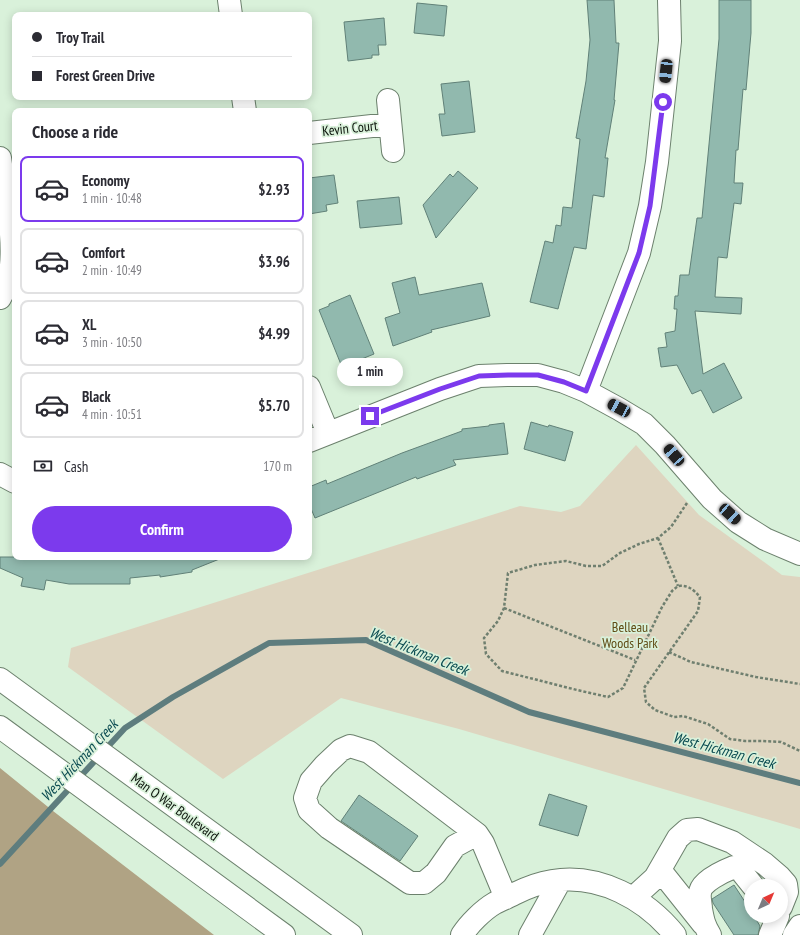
<!DOCTYPE html>
<html lang="en">
<head>
<meta charset="utf-8">
<style>
	:root { --surface:#fff; --page:#f2f2f3; --text:#2b2b33; --muted:#7c7c81; --line:#e1e1e2; --accent:#7c3aed }
	body { margin:0; font-family:"PT Sans Narrow",sans-serif; background:var(--page); color:var(--text); height:100vh; display:flex; flex-direction:column; font-size:15px; white-space:nowrap }
	* { box-sizing:border-box; margin:0 }
	p { font-size:13px; color:var(--muted) }
	.icon { flex:none; width:22px; height:22px; fill:none; stroke:currentColor; stroke-width:2; stroke-linecap:round; stroke-linejoin:round }
	.map { position:relative; flex:1; overflow:hidden }
	.drawer { position:absolute; left:12px; top:108px; width:300px; height:452px; display:flex; flex-direction:column; background:var(--surface); border-radius:8px; box-shadow:0 2px 10px #0003 }
	.drawer>* { flex:none }
	.banner { position:absolute; left:12px; top:12px; width:300px; height:88px; border-radius:8px; box-shadow:0 2px 10px #0003; display:grid; align-content:center; height:88px; padding:0 20px; background:var(--surface) }
	.needle { width:26px; rotate:44deg }
	.buttons { position:absolute; left:744px; top:879px; display:grid; gap:8px }
	.buttons a { display:grid; place-items:center; width:44px; height:44px; border-radius:50%; background:var(--surface); box-shadow:0 2px 10px #0003; font-size:20px }
	.end { position:absolute; width:18px; height:18px; margin:-9px; border:5px solid #7c3aed; background:#fff; box-shadow:0 0 0 2px #fff }
	.from { border-radius:50% }
	.bubble { position:absolute; height:28px; border-radius:14px; background:var(--surface); box-shadow:0 2px 10px #0003; font-size:13px; font-weight:600; line-height:28px; text-align:center }
	.car { position:absolute; width:12px; height:24px; margin:-12px -6px; border-radius:5px; box-shadow:0 0 3px 1px #0007; background:linear-gradient(#222 24%,#8ab4d8 0 40%,#222 0 76%,#8ab4d8 0 86%,#222 0) }
	.banner b { display:flex; align-items:center; gap:14px; height:38px; font-size:15px }
	.banner b+b { border-top:1px solid var(--line) }
	.banner i { width:10px; height:10px; background:var(--text) }
	ul { padding:0; list-style:none }
	li { display:flex; align-items:center; gap:12px; height:66px; margin:0 8px 6px; padding:0 12px; border:2px solid var(--line); border-radius:8px }
	li div { flex:1 }
	li b { display:block; font-size:15px }
	li em { font-style:normal; font-weight:600 }
	li.selected { border-color:var(--accent) }
	li>.icon { width:36px; height:36px; stroke-width:1.5 }
	h2 { padding:0 20px; font-size:18px; line-height:48px }
	.pay { display:flex; align-items:center; gap:10px; height:44px; padding:0 20px; font-size:15px }
	.pay p { margin-inline-start:auto }
	.action { display:flex; gap:8px; margin-top:auto; padding:8px 20px }
	.action a { flex:1; height:46px; border-radius:24px; background:var(--accent); color:#fff; font-size:16px; font-weight:600; line-height:46px; text-align:center }
	.map>svg:first-child { display:block }
</style>
</head>
<body>
<div class="map">
<svg width="800" height="935" viewBox="0 0 800 935">
	<rect width="100%" height="100%" fill="#d9f1da"/>
	<!-- green -->
	<path fill="#ded5c0" d="M636,445l63,70 83,60 18,2v252l-341,-100 -118,-31 -118,81 -155,-112 3,-19 449,-142 41,6 19,-6z"/>
	<!-- forest -->
	<path fill="#b0a384" d="M0,768l53,43 161,124h-214z"/>
	<g fill="none" stroke-linecap="round" stroke-linejoin="round">
		<!-- stream -->
		<path stroke="#5e7d7e" stroke-width="6" d="M0,864l125,-136 48,-31 96,-54 97,-3 163,72 271,71"/>
	</g>
	<!-- building -->
	<path fill="#91b9ae" stroke="#618178" d="M587,0h27l2,43h3l-5,57h1l-10,58h3l-4,39 -11,-2 -7,54 -12,-2 -16,62 -28,-7 15,-61 8,2 3,-18 5,1 2,-19 9,1 8,-69 -4,-1 10,-57 4,-41z
		M719,0h32v33l-5,57 -3,-1 -5,61h-2l-2,33h9l-2,21 -7,-1 -7,55 -9,-1 -3,40 27,1 -1,16 -46,-3 8,63 21,-11 18,35 -29,15 -12,-23 -9,4 -15,-29 -16,2 -3,-19 9,-1 -2,-14 10,-2 2,-22h-3l1,-13h3l2,-21h9l8,-57h5l17,-179z
		M417,3l30,3 -3,30 -30,-3z
		M384,18l2,27h-8l1,10h-7v3l-24,3 -4,-39z
		M469,81l6,51 -33,4 -3,-22h6l-4,-30z
		M458,171l20,17 -42,50 -13,-33 27,-31 3,3z
		M334,175l4,28 -12,2 1,6 -18,3v-36z
		M399,197l3,27 -42,4 -3,-27z
		M415,277l4,18 63,-12 8,33 -59,14 1,2 -39,14 -8,-28 15,-5 -8,-30z
		M350,295l24,59 -32,13 -23,-57 10,-4v-2z
		M531,422l17,5 1,-2 24,7 -8,29 -41,-12z
		M504,423l4,31 -55,6 3,5 -39,14 -1,-2 -101,41 -6,-14v-17l17,-7 1,4 75,-31 60,-22v-2l27,-3v-1z
		M0,557h222v1l-30,12v2l-32,5v-2l-30,3v6h-61l-23,-4 -2,10 -23,-4 2,-8 -23,-10z
		M549,794l38,12 -9,30 -39,-11z
		M359,795l59,41 -18,25 -59,-40z
		M734,885l17,26v5h3l6,10 -2,9h-24l-21,-32 -1,-4z"/>
	<g fill="none" stroke-linecap="round" stroke-linejoin="round">
		<defs>
			<path id="minor" d="M229,0l2,15
				M243,97l2,14
				M388,100l5,51
				M309,133l81,-9
				M0,158c5,35 18,90 8,123 -2,6 -5,12 -8,17
				M309,387l19,46
				M586,391l53,-138 11,-47 7,-44 13,-121 -1,-41
				M309,441l131,-52 39,-13 28,-1h31l26,7 22,9 33,18 25,15 21,21 47,54 26,23 27,17 35,15
				M0,474l15,8
				M477,834l-22,12 -19,27 -12,10h-14l-81,-55 -20,-18 -4,-12 6,-17 14,-16 16,-15 9,-4 19,6 108,82 6,9 23,55
				M660,870l43,54
				M633,898l22,-20 23,-40 9,-8 11,-1 34,13 33,22 14,12 7,8 1,8 -6,15
				M462,935c7,-11 21,-25 33,-32 6,-3 13,-6 19,-9 12,-6 25,-11 38,-13 47,-8 94,18 123,54
				M530,935l30,-54
				M710,935c-6,-10 -7,-15 -9,-26 0,-5 -2,-11 -1,-16 0,-11 24,-22 34,-26l7,4 12,15
				M770,935l8,-19
				M794,935l6,-9"/>
			<path id="major" d="M0,679l351,256
				M0,727l284,208"/>
		</defs>
		<!-- minor casing -->
		<use href="#minor" stroke="#6c816d" stroke-width="24"/>
		<!-- major casing -->
		<use href="#major" stroke="#6c816d" stroke-width="24"/>
		<!-- path -->
		<path stroke="#6f7f6f" stroke-width="2.5" stroke-dasharray="3 2" stroke-linecap="butt" d="M687,503l-16,24 -13,11 -19,6 -19,9 -18,13h-16l-20,-5 -31,4 -27,8 -4,35 -6,13 -14,17 2,16 16,17 75,19 31,7 15,-9 39,-81 10,-16 6,-5c10,-1 15,3 22,11l-2,14 -54,77 2,14 9,8 19,7 9,-1 25,8 22,15 15,2h18l18,1 19,9
			M658,538l20,48
			M504,608l131,52
			M669,652l22,10 65,15 44,7"/>
		<!-- minor -->
		<use href="#minor" stroke="#fff" stroke-width="22"/>
		<!-- major -->
		<use href="#major" stroke="#fff" stroke-width="22"/>
	</g>
	<g fill="none" stroke-linecap="round" stroke-linejoin="round">
		<!-- route -->
		<path stroke="#7c3aed" stroke-width="5" d="M370,416l70,-27 39,-13 29,-1h30l26,7 22,9 53,-138 11,-47 13,-104"/>
	</g>
	<g text-anchor="middle" dominant-baseline="central" stroke-width="3.5" stroke-linejoin="round" paint-order="stroke">
		<!-- street labels -->
		<g font-size="14" fill="#0b130b" stroke="#d9f1da">
			<text transform="translate(350 128) rotate(-6)">Kevin Court</text>
			<text transform="translate(175 807) rotate(36)">Man O War Boulevard</text>
		</g>
		<!-- park labels -->
		<g font-size="14" fill="#604c15" stroke="#d9f1da">
			<text x="630" y="627">Belleau<tspan x="630" dy="16">Woods Park</tspan></text>
		</g>
		<!-- water labels -->
		<g font-size="15" font-style="italic" fill="#0c4c52" stroke="#d9f1da">
			<text transform="translate(419 651) rotate(22)">West Hickman Creek</text>
			<text transform="translate(724 750) rotate(15)">West Hickman Creek</text>
			<text transform="translate(79 760) rotate(-47)">West Hickman Creek</text>
		</g>
	</g>
</svg>
<div class="buttons">
<a><svg class="needle" viewBox="-14 -14 28 28"><path d="M0-13l5 13h-10z" fill="#e53935"/><path d="M0 13l5-13h-10z" fill="#7c7c81"/></svg></a>
</div>
<i class="end from" style="left:663px;top:102px"></i>
<i class="end" style="left:370px;top:416px"></i>
<div class="bubble" style="left:337px;top:358px;width:66px">1 min</div>
<i class="car" style="left:666px;top:71px;rotate:186deg"></i>
<i class="car" style="left:619px;top:408px;rotate:298deg"></i>
<i class="car" style="left:674px;top:455px;rotate:319deg"></i>
<i class="car" style="left:730px;top:514px;rotate:132deg"></i>
<div class="banner">
<b><i class="from"></i>Troy Trail</b>
<b><i></i>Forest Green Drive</b>
</div>
<section class="drawer">
<h2>Choose a ride</h2>
<ul>
<li class="selected"><svg class="icon" aria-label="car" viewBox="0 0 24 24"><path d="M5 17H2v-5l4-1 3-4h7l3 4 3 1v5h-3M9 17h6M6 11h13"/><circle cx="7" cy="17" r="2"/><circle cx="17" cy="17" r="2"/></svg><div><b>Economy</b><p>1 min · 10:48</p></div><em>$2.93</em></li>
<li><svg class="icon" aria-label="car" viewBox="0 0 24 24"><path d="M5 17H2v-5l4-1 3-4h7l3 4 3 1v5h-3M9 17h6M6 11h13"/><circle cx="7" cy="17" r="2"/><circle cx="17" cy="17" r="2"/></svg><div><b>Comfort</b><p>2 min · 10:49</p></div><em>$3.96</em></li>
<li><svg class="icon" aria-label="car" viewBox="0 0 24 24"><path d="M5 17H2v-5l4-1 3-4h7l3 4 3 1v5h-3M9 17h6M6 11h13"/><circle cx="7" cy="17" r="2"/><circle cx="17" cy="17" r="2"/></svg><div><b>XL</b><p>3 min · 10:50</p></div><em>$4.99</em></li>
<li><svg class="icon" aria-label="car" viewBox="0 0 24 24"><path d="M5 17H2v-5l4-1 3-4h7l3 4 3 1v5h-3M9 17h6M6 11h13"/><circle cx="7" cy="17" r="2"/><circle cx="17" cy="17" r="2"/></svg><div><b>Black</b><p>4 min · 10:51</p></div><em>$5.70</em></li>
</ul>
<div class="pay"><svg class="icon" aria-label="cash" viewBox="0 0 24 24"><path d="M3 7h18v10H3z"/><circle cx="12" cy="12" r="2"/></svg>Cash<p>170 m</p></div>
<div class="action"><a>Confirm</a></div>
</section>
</div>
</body>
</html>
